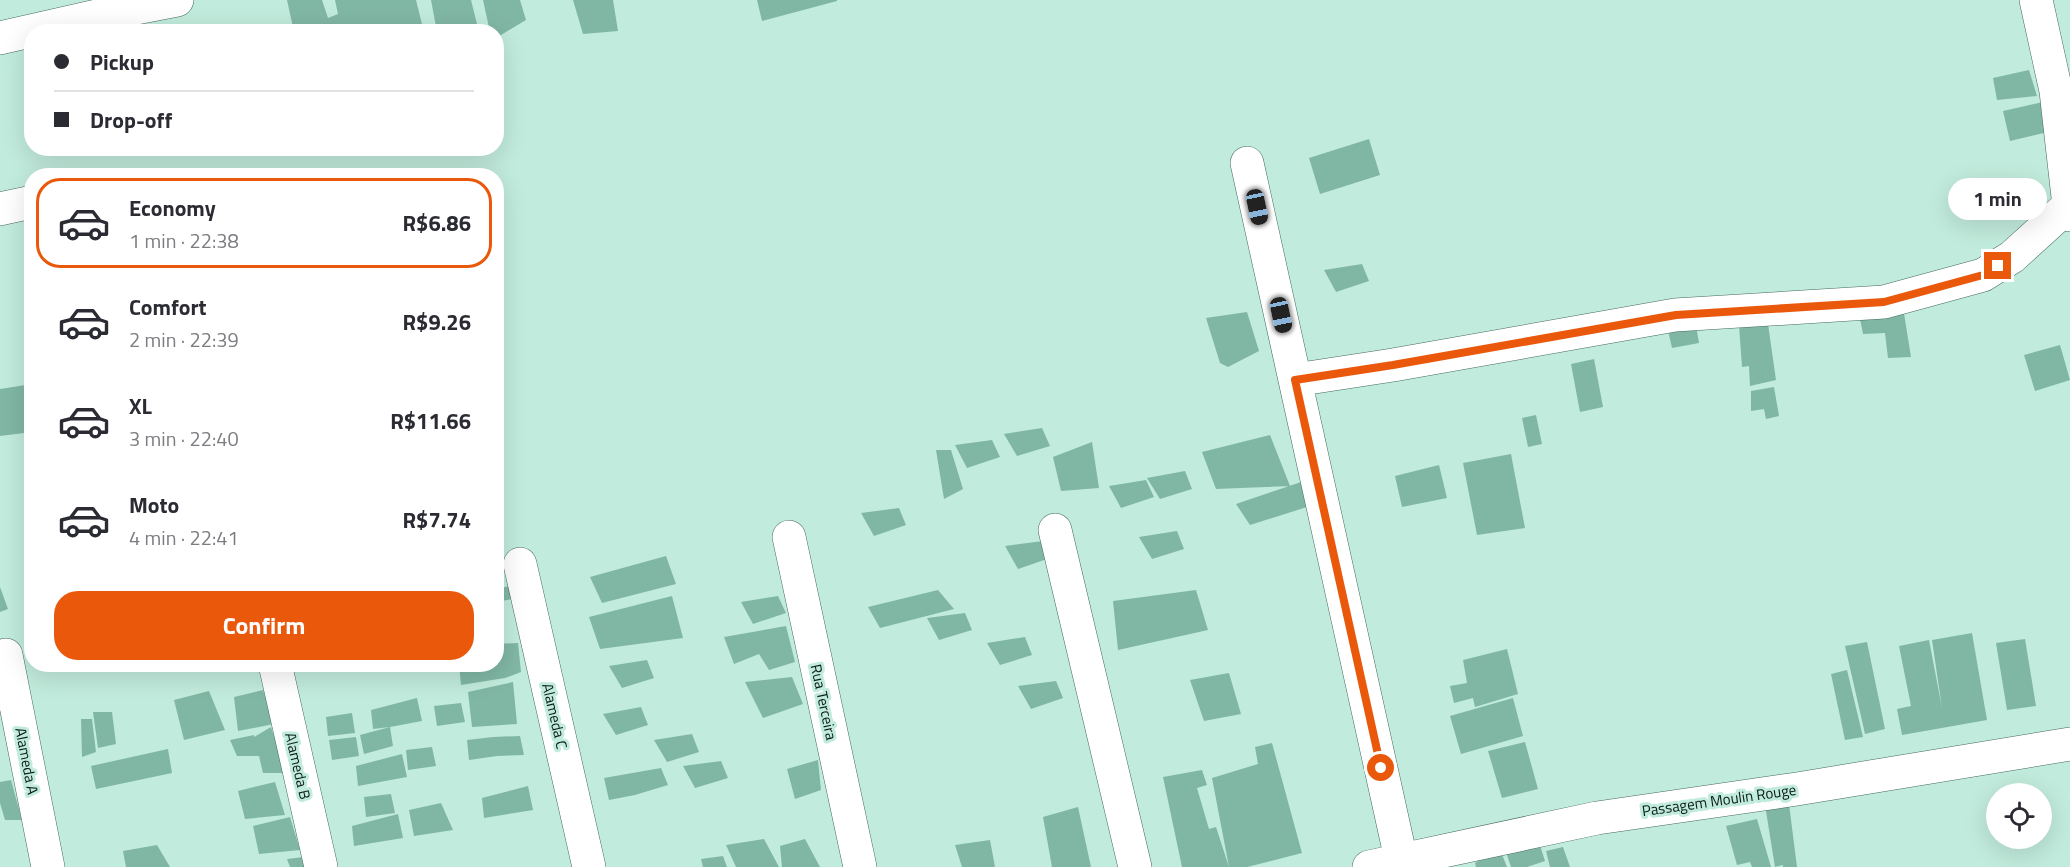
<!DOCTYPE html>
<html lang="en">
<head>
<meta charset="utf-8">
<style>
	:root { --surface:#fff; --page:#f2f2f3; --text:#2b2b33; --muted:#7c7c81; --line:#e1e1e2; --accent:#ea580c }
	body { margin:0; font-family:"Titillium Web",sans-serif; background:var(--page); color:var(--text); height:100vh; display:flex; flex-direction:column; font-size:22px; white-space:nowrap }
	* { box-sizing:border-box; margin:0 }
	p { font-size:20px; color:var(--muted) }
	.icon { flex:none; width:33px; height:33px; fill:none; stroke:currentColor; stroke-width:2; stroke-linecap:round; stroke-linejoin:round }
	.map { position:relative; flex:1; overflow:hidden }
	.drawer { position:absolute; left:24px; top:168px; width:480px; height:504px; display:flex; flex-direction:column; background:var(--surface); border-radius:24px; box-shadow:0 6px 24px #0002 }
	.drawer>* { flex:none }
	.top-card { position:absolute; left:24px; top:24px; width:480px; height:132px; border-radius:24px; box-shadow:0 6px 24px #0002; display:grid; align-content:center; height:132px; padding:0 30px; background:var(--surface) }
	.fabs { position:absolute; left:1986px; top:783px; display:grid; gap:12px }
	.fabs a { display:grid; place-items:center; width:66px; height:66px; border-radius:50%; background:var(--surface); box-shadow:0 6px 24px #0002; font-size:30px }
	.end { position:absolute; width:27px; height:27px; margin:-14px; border:8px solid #ea580c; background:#fff; box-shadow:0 0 0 3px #fff }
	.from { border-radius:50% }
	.bubble { position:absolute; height:42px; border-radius:21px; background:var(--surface); box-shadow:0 6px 24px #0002; font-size:20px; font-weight:700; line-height:42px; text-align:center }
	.car { position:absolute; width:18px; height:36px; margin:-18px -9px; border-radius:8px; box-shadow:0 0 4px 2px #0007; background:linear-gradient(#222 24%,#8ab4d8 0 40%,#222 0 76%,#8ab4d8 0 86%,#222 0) }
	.top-card b { display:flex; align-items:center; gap:21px; height:57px; font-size:22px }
	.top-card b+b { border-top:2px solid var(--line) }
	.top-card i { width:15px; height:15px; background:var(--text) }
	ul { padding:10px 0 0; list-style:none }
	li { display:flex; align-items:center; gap:18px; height:90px; margin:0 12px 9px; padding:0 18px; border:3px solid transparent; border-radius:24px }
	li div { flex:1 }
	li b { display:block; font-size:22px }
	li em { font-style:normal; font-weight:700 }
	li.current { border-color:var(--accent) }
	li>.icon { width:54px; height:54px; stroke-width:1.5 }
	.button { display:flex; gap:12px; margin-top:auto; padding:12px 30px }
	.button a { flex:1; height:69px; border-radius:24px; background:var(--accent); color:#fff; font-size:24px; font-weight:700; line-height:69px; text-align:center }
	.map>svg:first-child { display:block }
</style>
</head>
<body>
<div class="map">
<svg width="2070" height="867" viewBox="0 0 2070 867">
	<rect width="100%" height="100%" fill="#c1ebdc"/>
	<!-- building -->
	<path fill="#80b7a4" d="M287,0h35l6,18 10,-4 -3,-14h81l8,32h-130z
		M431,0h40l8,32h-42z
		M483,0h37l6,20 -30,18v-6h-6z
		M573,0h40l5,31 -35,3z
		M757,0h80v1l-75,20z
		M2029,70l8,26 -40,4 -4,-22z
		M2043,102l9,29 -42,10 -7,-30z
		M1369,139l11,36 -60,19 -11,-36z
		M1362,264l7,17 -33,11 -12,-22z
		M1902,301l9,56 -23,1 -3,-25 -22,1 -5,-26z
		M1766,310l10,70 -26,6 -1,-20 -7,1 -4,-56z
		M1247,312l12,39 -31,16 -8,-4 -14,-45z
		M1695,320l4,23 -27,5 -5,-22z
		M2060,345l10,35 -35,11 -11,-36z
		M1594,359l9,48 -23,5 -9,-48z
		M32,384v48l-32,4v-47z
		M1774,387l5,29 -13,3 -2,-10 -13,2v-20z
		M1536,415l6,29 -14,3 -6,-29z
		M1042,428l8,18 -33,10 -13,-22z
		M1270,435l20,51 -74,3 -14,-37z
		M992,440l8,17 -33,11 -12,-23z
		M1092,442l7,46 -38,3 -8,-34z
		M936,450h15l12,39 -19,10z
		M1511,454l14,74 -48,7 -14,-72z
		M1439,465l8,33 -45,9 -7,-31z
		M1185,471l7,18 -32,10 -13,-21z
		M1146,480l8,17 -33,11 -12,-22z
		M1301,482l6,25 -57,18 -14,-21z
		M899,508l7,17 -32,11 -13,-23z
		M1177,531l7,18 -32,10 -13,-22z
		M1043,541l7,17 -32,11 -13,-23z
		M666,556l10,28 -74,19 -12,-26z
		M510,586l2,13 -16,3v-13z
		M0,587l8,22 -8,3z
		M938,590l16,19 -74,19 -12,-21z
		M1196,590l12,40 -90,20 -5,-49z
		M672,596l11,42 -83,11 -11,-32z
		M778,596l8,17 -33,11 -12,-22z
		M965,613l7,17 -33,10 -12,-22z
		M786,626l9,36 -26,8 -10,-16 -25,10 -10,-27z
		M1972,633l15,87 -85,15 -5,-26 14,-3 -12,-60 30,-6 13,68 -10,-68z
		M1025,637l7,18 -32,10 -13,-22z
		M2025,639l11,67 -29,4 -11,-67z
		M1867,642l18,87 -20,5 -20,-88z
		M518,643l3,29 -16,6 -44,7 -2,-21h37v-20z
		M1507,649l11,45 -43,13 -2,-9 -19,5 -4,-17 17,-3 -4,-23z
		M647,660l7,18 -32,10 -13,-22z
		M202,664h23l3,8 -25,-4z
		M1847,670l16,67 -18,3 -14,-66z
		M1229,673l12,41 -37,7 -14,-41z
		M792,677l11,27 -40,14 -18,-36z
		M1056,681l7,17 -32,11 -13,-23z
		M513,682l4,42 -45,3 -4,-35z
		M263,690l11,34 -36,7 -4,-34z
		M209,691l16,39 -41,10 -10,-40z
		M417,698l5,23 -32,6 3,19 -29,8 -4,-19 30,-8 -17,2 -2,-19z
		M1513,698l10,38 -62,18 -11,-38z
		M461,703l4,19 -28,4 -3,-20z
		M641,707l7,18 -32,10 -13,-21z
		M93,712h19l4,32 -18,4z
		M352,713l3,20 -27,3 -2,-19z
		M81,719h11l4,33 -14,5z
		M271,727l15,46h-23l-4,-17h-22l-7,-16 24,-5v2z
		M692,734l7,18 -32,10 -13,-22z
		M520,736l4,19 -27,1 -28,4 -2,-20 26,-3z
		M356,737l3,19 -27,4 -3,-20z
		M1525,742l13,47 -36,9 -14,-47z
		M1272,743l30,110 -55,14h-18l-17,-89 46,-14 -3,-17z
		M432,747l4,19 -28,4 -2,-20z
		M168,749l4,24 -76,16 -5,-23z
		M402,754l5,23 -49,9 -2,-20z
		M818,760l3,30 -26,9 -8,-30z
		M721,761l7,17 -33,10 -12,-22z
		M661,768l7,17 -33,10 -26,5 -5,-22z
		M1202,770l5,15 -10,3 12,41 7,-2 13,40h-47l-19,-90z
		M11,780l11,40h-17l-5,-17v-21z
		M275,782l10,33 -40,4 -7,-28z
		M528,786l5,24 -49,8 -2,-20z
		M391,794l4,19 -29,4 -2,-20z
		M1788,796l9,71h-14v-2l-8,2 -11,-68z
		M441,803l12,27 -39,6 -5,-26z
		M1078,807l13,60h-39l-9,-50z
		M398,814l5,24 -49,8 -2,-20z
		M290,817l10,33 -41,4 -6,-28z
		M1757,819l14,48h-19l-2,-5 -13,3 -11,-39z
		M764,839l15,28h-43l-10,-22z
		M805,839l15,28h-38l-2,-21z
		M1538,839l7,22 -18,6h-16l-7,-21z
		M990,840l5,27h-33l-7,-22z
		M157,845l13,22h-44l-3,-16z
		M1499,847l8,20h-31l-1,-4z
		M1563,847l7,20h-20l-4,-16z
		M723,856l4,11h-24l-2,-8z
		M304,857l3,10h-17l-3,-8z"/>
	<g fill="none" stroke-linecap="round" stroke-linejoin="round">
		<defs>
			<path id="minor" d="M2036,0l20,91 14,124
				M0,38l110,-25 67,-13
				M1247,163l154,696
				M0,209l32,-7
				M1295,380l98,-15 282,-50 209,-13 99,-27 29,-18 56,-51
				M1055,530l80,337
				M789,537l71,330
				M520,564l69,303
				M6,655l42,212
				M275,664l46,203
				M1369,867l228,-49 200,-29 273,-45"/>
		</defs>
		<!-- minor casing -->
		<use href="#minor" stroke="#456a5e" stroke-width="34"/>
		<!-- minor -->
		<use href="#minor" stroke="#fff" stroke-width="33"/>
	</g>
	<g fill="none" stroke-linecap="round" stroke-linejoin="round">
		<!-- route -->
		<path stroke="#ea580c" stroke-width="8" d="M1381,768l-86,-388 98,-15 283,-50 208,-13 99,-27 15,-9"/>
	</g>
	<g text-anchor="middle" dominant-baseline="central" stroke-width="6" stroke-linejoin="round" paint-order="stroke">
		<!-- street labels -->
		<g font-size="15" fill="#0b1b16" stroke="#c1ebdc">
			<text transform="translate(824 702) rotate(78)">Rua Terceira</text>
			<text transform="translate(555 716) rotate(77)">Alameda C</text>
			<text transform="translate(27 761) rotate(79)">Alameda A</text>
			<text transform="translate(298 766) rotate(77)">Alameda B</text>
			<text transform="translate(1719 800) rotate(-8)">Passagem Moulin Rouge</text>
		</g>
	</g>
</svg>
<div class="fabs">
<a><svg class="icon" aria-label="locate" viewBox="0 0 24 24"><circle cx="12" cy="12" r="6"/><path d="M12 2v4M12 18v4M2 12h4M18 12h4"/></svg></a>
</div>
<i class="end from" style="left:1381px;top:768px"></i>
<i class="end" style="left:1998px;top:266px"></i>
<div class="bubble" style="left:1948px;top:178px;width:99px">1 min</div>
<i class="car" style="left:1257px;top:207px;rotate:168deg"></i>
<i class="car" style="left:1281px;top:315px;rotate:168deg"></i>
<div class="top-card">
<b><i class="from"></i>Pickup</b>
<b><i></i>Drop-off</b>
</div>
<section class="drawer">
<ul>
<li class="current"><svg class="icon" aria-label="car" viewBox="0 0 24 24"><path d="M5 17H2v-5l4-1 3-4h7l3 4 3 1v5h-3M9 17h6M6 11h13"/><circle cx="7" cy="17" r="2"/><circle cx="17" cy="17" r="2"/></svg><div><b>Economy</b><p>1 min · 22:38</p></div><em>R$6.86</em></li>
<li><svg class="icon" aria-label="car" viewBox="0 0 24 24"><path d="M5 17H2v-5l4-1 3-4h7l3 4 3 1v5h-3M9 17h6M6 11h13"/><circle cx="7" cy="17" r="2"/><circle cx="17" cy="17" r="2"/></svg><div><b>Comfort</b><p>2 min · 22:39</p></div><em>R$9.26</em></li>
<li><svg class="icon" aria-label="car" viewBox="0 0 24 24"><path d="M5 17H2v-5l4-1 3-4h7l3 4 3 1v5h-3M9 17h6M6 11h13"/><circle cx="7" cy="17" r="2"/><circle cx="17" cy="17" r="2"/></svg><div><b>XL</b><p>3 min · 22:40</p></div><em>R$11.66</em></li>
<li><svg class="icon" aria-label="car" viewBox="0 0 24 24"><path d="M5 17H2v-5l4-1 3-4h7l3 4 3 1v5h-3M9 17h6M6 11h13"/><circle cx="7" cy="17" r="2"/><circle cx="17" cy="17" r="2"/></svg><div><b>Moto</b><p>4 min · 22:41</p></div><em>R$7.74</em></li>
</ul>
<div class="button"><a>Confirm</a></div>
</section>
</div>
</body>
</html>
